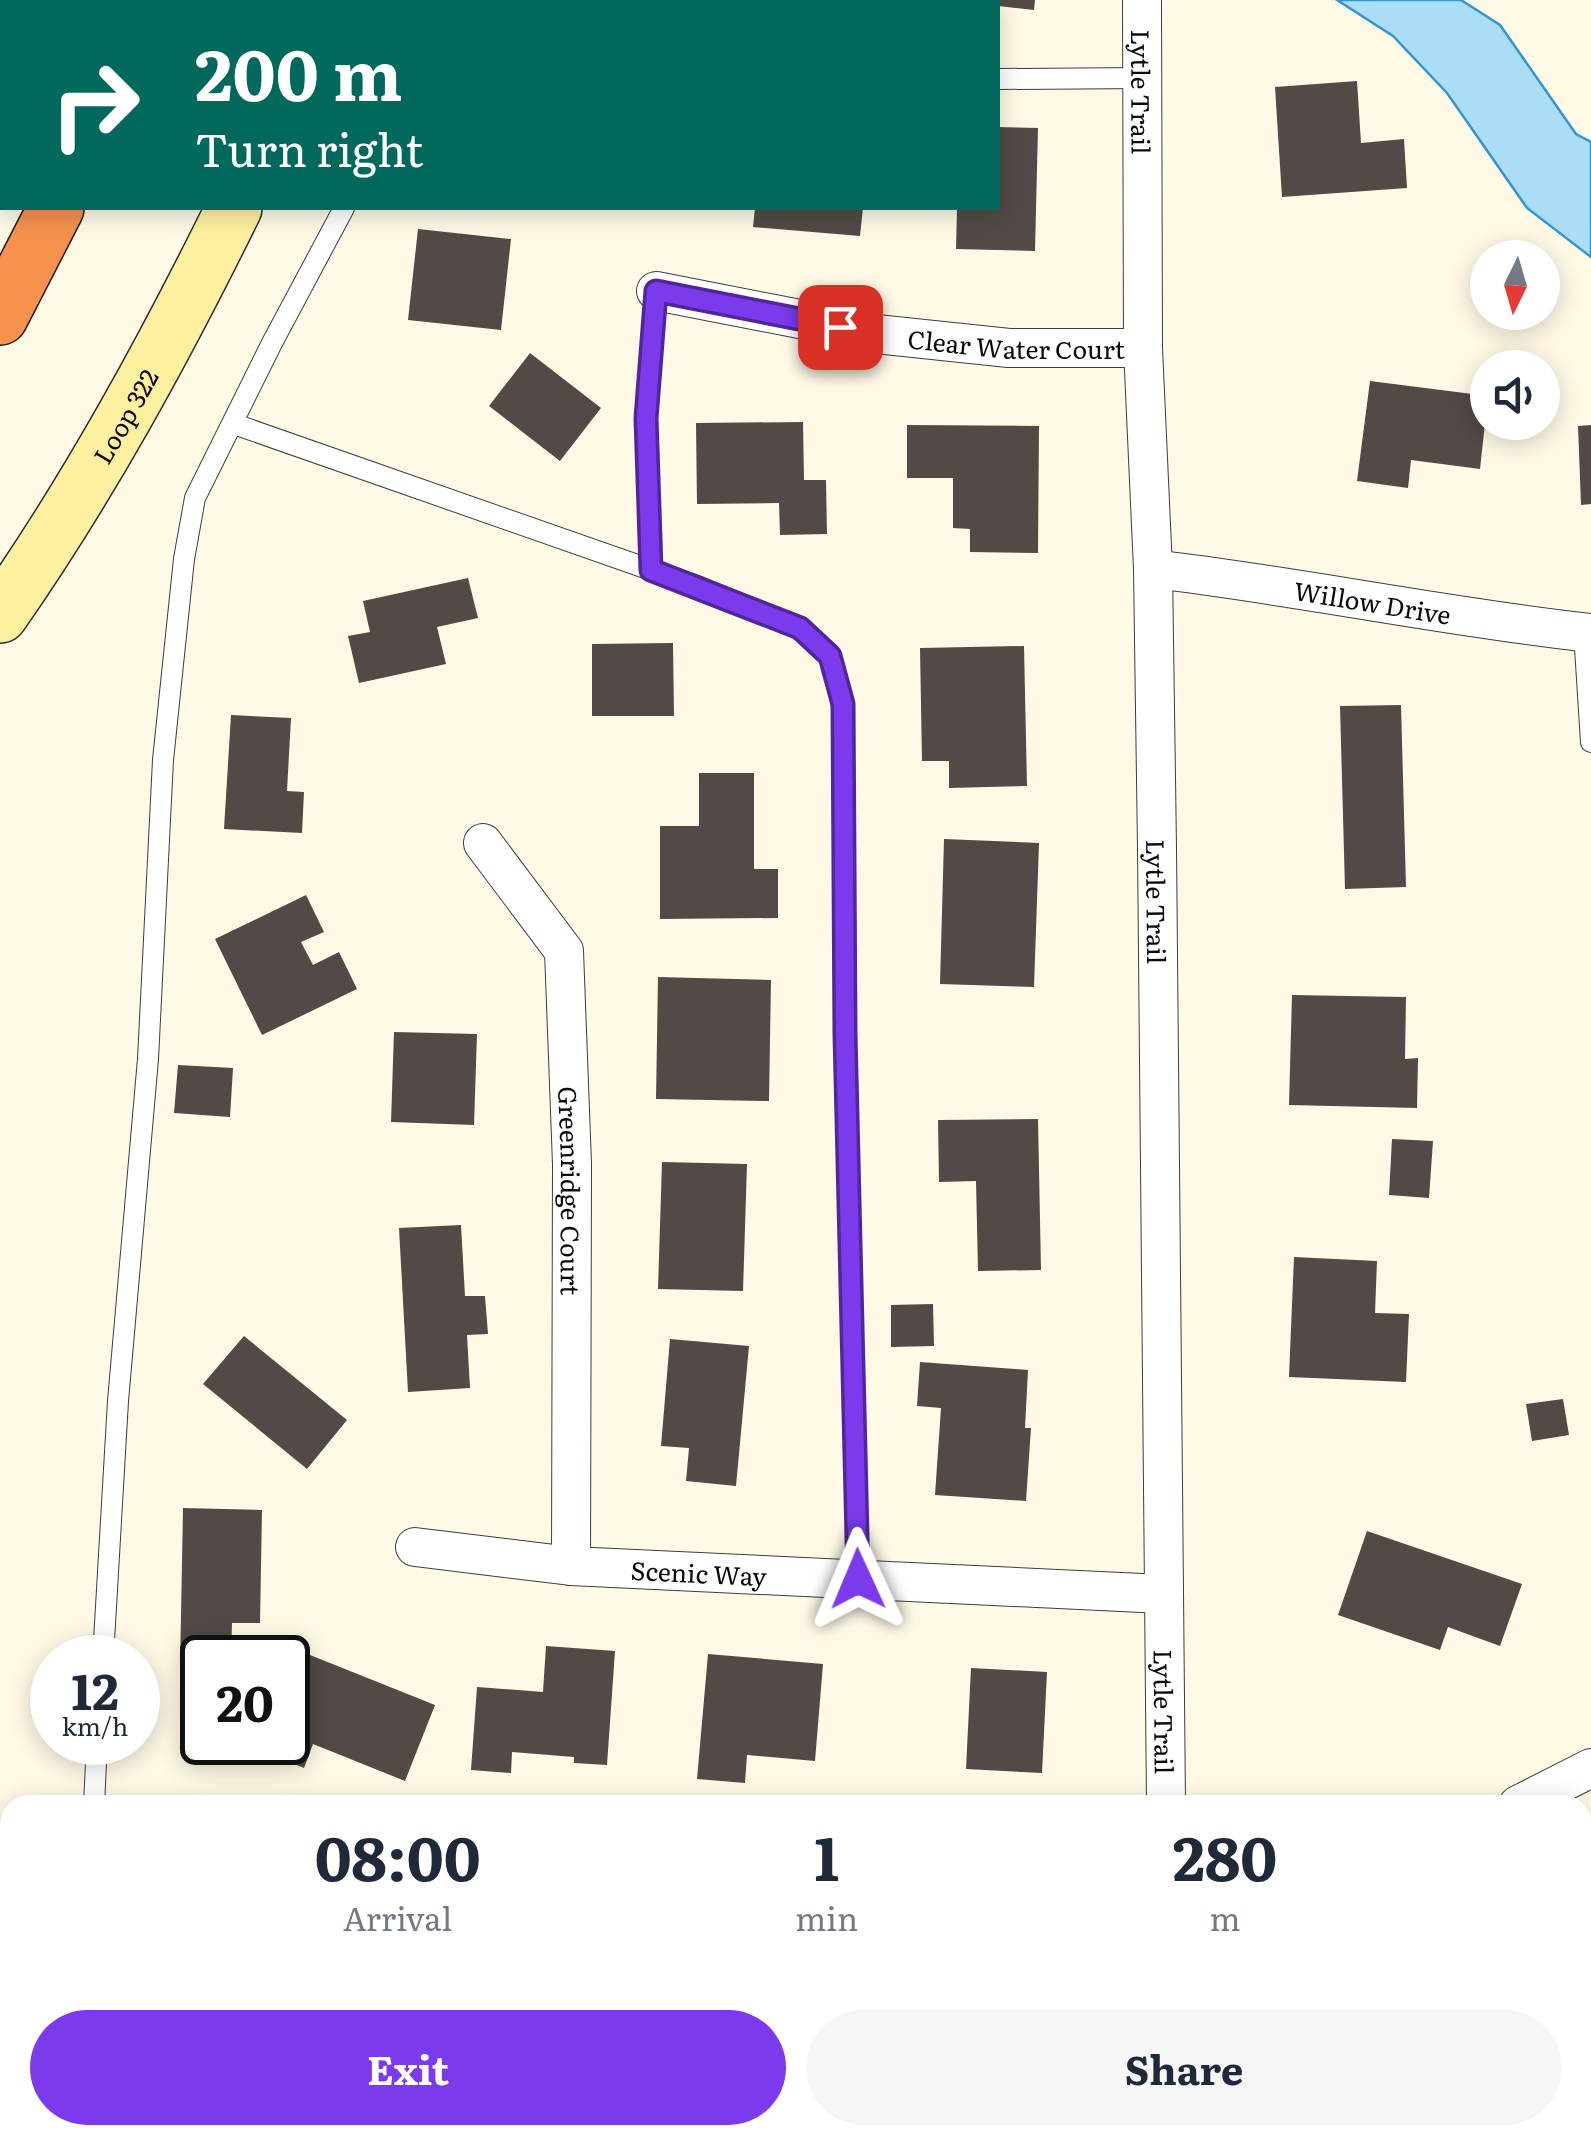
<!DOCTYPE html>
<html lang="en">
<head>
<meta charset="utf-8">
<style>
  body { margin:0; font-family:Literata,serif; background:#f6f6f7; color:#1f2937; height:100vh; display:flex; flex-direction:column; font-size:38px; white-space:nowrap }
  * { box-sizing:border-box; margin:0 }
  p { font-size:32px; color:#747a83 }
  .icon { flex:none; width:55px; height:55px; fill:none; stroke:currentColor; stroke-width:2; stroke-linecap:round; stroke-linejoin:round }
  .map { position:relative; flex:1; overflow:hidden }
  .drawer { position:absolute; left:0px; top:1795px; width:1592px; height:350px; display:flex; flex-direction:column; background:#fff; border-radius:30px 30px 0 0; box-shadow:0 5px 25px #0003 }
  .drawer>* { flex:none }
  .top-card { position:absolute; left:0px; top:0px; width:1000px; height:210px; box-shadow:0 5px 25px #0003; background:#00695c; color:#fff; overflow:hidden }
  .needle { width:65px; rotate:185deg }
  .fabs { position:absolute; left:1470px; top:240px; display:grid; gap:20px }
  .fabs a { display:grid; place-items:center; width:90px; height:90px; border-radius:50%; background:#fff; box-shadow:0 5px 25px #0003; font-size:50px }
  .speed { position:absolute; left:30px; top:1635px; display:flex; gap:20px; font-size:50px; font-weight:700; text-align:center }
  .speed>* { display:grid; place-content:center; width:130px; height:130px; border-radius:50%; background:#fff; box-shadow:0 5px 25px #0003; line-height:1 }
  .speed small { font-size:25px; font-weight:400 }
  .speed .limit { border:5px solid #111; border-radius:15px; background:#fff; color:#111 }
  .pin { position:absolute; display:grid; place-items:center; width:85px; height:85px; color:#fff; margin:-42px; border-radius:20px; box-shadow:0 5px 15px #0006 }
  .me { position:absolute; width:110px; margin:-55px; rotate:359deg; stroke-linejoin:round; filter:drop-shadow(0 0 8px #0008) }
  .turn { display:flex; align-items:center; gap:35px; height:210px; padding:0 30px; font-size:45px }
  .turn .icon { width:130px; height:130px; stroke-width:2.5 }
  .turn b { display:block; font-size:70px; line-height:85px }
  .eta { display:flex; justify-content:space-evenly; align-items:center; height:170px; text-align:center }
  .eta b { font-size:60px; font-weight:700; line-height:70px }
  .button { display:flex; gap:20px; margin-top:auto; padding:20px 30px }
  .button a { flex:1; height:115px; border-radius:60px; background:#7c3aed; color:#fff; font-size:40px; font-weight:700; line-height:115px; text-align:center }
  .button a+a { background:#f6f6f7; color:#1f2937 }
  .map>svg:first-child { display:block }
  .water { fill:#abdef6; stroke:#3197ce; stroke-width:2.5 }
  .building { fill:#524a46 }
  .lines { fill:none; stroke-linecap:round; stroke-linejoin:round }
  .lane-casing { stroke:#3d3d3d; stroke-width:22 }
  .street-casing { stroke:#3d3d3d; stroke-width:40 }
  .secondary-casing { stroke:#2c2c2c; stroke-width:58 }
  .highway-casing { stroke:#1b1b1b; stroke-width:58 }
  .lane { stroke:#fff; stroke-width:20 }
  .street { stroke:#fff; stroke-width:38 }
  .secondary { stroke:#fff0a1; stroke-width:55 }
  .highway { stroke:#f6924d; stroke-width:55 }
  .route-casing { stroke:#51269a; stroke-width:25 }
  .route { stroke:#7c3aed; stroke-width:18 }
  .labels { text-anchor:middle; dominant-baseline:central; stroke-width:10; stroke-linejoin:round; paint-order:stroke }
  .street-label { font-size:25px; fill:#0a0a0a; stroke:#fff }
</style>
</head>
<body>
<div class="map">
<svg width="1591" height="2145" viewBox="0 0 1591 2145">
  <rect width="100%" height="100%" fill="#fff9e6"/>
  <path class="water" d="M 1337,0 L 1461,0 L 1500,25 L 1576,134 L 1591,142 L 1591,257 L 1527,208 L 1447,93 L 1393,36 Z"/>
  <path class="building" d="M 998,0 L 1035,0 L 1034,10 L 998,6 Z
    M 1357,81 L 1361,143 L 1404,139 L 1407,188 L 1282,197 L 1275,87 Z
    M 998,127 L 1038,128 L 1035,251 L 956,249 L 957,208 L 998,208 Z
    M 755,208 L 863,208 L 860,236 L 753,227 Z
    M 418,229 L 511,239 L 501,330 L 408,320 Z
    M 530,353 L 601,408 L 560,461 L 489,406 Z
    M 1370,381 L 1488,396 L 1480,469 L 1411,460 L 1408,488 L 1357,481 Z
    M 803,422 L 804,480 L 826,480 L 827,534 L 780,535 L 779,503 L 697,504 L 696,423 Z
    M 907,425 L 1039,426 L 1038,553 L 970,552 L 970,529 L 953,528 L 953,478 L 907,478 Z
    M 1591,425 L 1591,504 L 1581,505 L 1578,426 Z
    M 468,578 L 478,618 L 437,627 L 446,664 L 359,683 L 348,636 L 370,632 L 363,601 Z
    M 673,643 L 674,716 L 592,716 L 592,644 Z
    M 1024,646 L 1027,786 L 949,788 L 949,761 L 922,761 L 920,648 Z
    M 1401,705 L 1406,887 L 1345,889 L 1340,706 Z
    M 231,715 L 291,718 L 287,791 L 304,792 L 302,833 L 224,829 Z
    M 699,773 L 754,773 L 754,869 L 778,869 L 778,918 L 660,919 L 660,826 L 699,826 Z
    M 944,839 L 1039,843 L 1034,987 L 940,984 Z
    M 306,895 L 324,932 L 301,942 L 313,965 L 339,952 L 357,989 L 262,1035 L 215,939 Z
    M 658,977 L 771,980 L 769,1101 L 656,1099 Z
    M 1292,995 L 1406,997 L 1405,1059 L 1418,1058 L 1417,1108 L 1289,1105 Z
    M 394,1032 L 477,1034 L 474,1125 L 391,1122 Z
    M 178,1065 L 233,1068 L 230,1117 L 174,1113 Z
    M 1038,1119 L 1041,1270 L 978,1271 L 976,1181 L 939,1182 L 938,1120 Z
    M 1392,1139 L 1433,1141 L 1429,1198 L 1389,1195 Z
    M 662,1162 L 747,1164 L 743,1291 L 658,1289 Z
    M 461,1225 L 465,1296 L 485,1296 L 488,1334 L 467,1335 L 470,1388 L 408,1392 L 399,1228 Z
    M 1294,1257 L 1377,1261 L 1375,1313 L 1409,1314 L 1406,1382 L 1289,1377 Z
    M 933,1304 L 934,1346 L 891,1347 L 891,1305 Z
    M 244,1336 L 347,1420 L 307,1469 L 203,1384 Z
    M 670,1339 L 749,1346 L 736,1486 L 686,1481 L 689,1448 L 661,1446 Z
    M 920,1362 L 1028,1370 L 1025,1428 L 1031,1428 L 1026,1501 L 935,1495 L 941,1408 L 917,1406 Z
    M 1563,1399 L 1569,1435 L 1532,1441 L 1526,1404 Z
    M 183,1508 L 262,1510 L 260,1623 L 232,1623 L 231,1658 L 202,1658 L 202,1668 L 180,1668 Z
    M 1367,1531 L 1522,1584 L 1500,1646 L 1448,1627 L 1440,1650 L 1338,1615 Z
    M 546,1646 L 615,1651 L 607,1765 L 574,1763 L 574,1757 L 512,1752 L 511,1773 L 471,1770 L 477,1687 L 543,1692 Z
    M 305,1653 L 435,1705 L 405,1781 L 313,1744 L 304,1768 L 265,1752 L 269,1742 L 288,1742 L 288,1695 Z
    M 708,1654 L 823,1664 L 815,1761 L 747,1755 L 745,1783 L 697,1779 Z
    M 971,1668 L 1047,1672 L 1042,1773 L 966,1769 Z
    M 147,2135 L 246,2135 L 245,2145 L 146,2144 Z
    M 709,2135 L 806,2135 L 806,2145 L 709,2145 Z
    M 1438,2135 L 1548,2135 L 1545,2145 L 1434,2145 Z"/>
  <g class="lines">
    <g class="lane-casing">
      <path id="lane" d="M 615,0 L 622,2
        M 454,2 L 456,0
        M 998,79 L 1143,78
        M 234,424 L 697,586 L 799,628 L 830,656 L 843,704 L 845,1034 L 858,1579
        M 651,570 L 646,418 L 656,291
        M 1584,632 L 1591,742
        M 103,1658 L 118,1401 L 148,1059 L 163,760 L 184,559 L 195,498 L 272,343 L 344,208
        M 94,1805 L 97,1742
        M 860,2135 L 860,2145
        M 67,2145 L 67,2135"/>
    </g>
    <g class="street-casing">
      <g id="street">
        <path id="s1" d="M 1142,0 L 1143,348 L 1153,569 L 1157,848 L 1166,1805"/>
        <path id="s2" d="M 656,291 L 876,334 L 1009,348 L 1143,348"/>
        <path id="s3" d="M 1153,569 C 1300,586 1444,617 1591,633"/>
        <path id="s4" d="M 483,843 L 564,951 L 572,1164 L 571,1566"/>
        <path id="s5" d="M 415,1547 L 571,1566 L 1163,1594"/>
        <path d="M 1518,1805 L 1591,1768"/>
        <path d="M 586,2135 L 586,2145"/>
        <path d="M 1172,2135 L 1172,2145"/>
      </g>
    </g>
    <g class="secondary-casing">
      <g id="secondary">
        <path d="M 335,2 L 336,0"/>
        <path id="s6" d="M 0,615 C 90,486 165,348 234,208"/>
      </g>
    </g>
    <g class="highway-casing">
      <path id="highway" d="M 161,2 L 162,0
        M 0,38 L 2,33
        M 0,317 L 56,208"/>
    </g>
    <use href="#lane" class="lane"/>
    <use href="#street" class="street"/>
    <use href="#secondary" class="secondary"/>
    <use href="#highway" class="highway"/>
  </g>
  <g class="lines">
    <g class="route-casing">
      <path id="route" d="M 840,327 L 656,291 L 646,418 L 651,570 L 800,628 L 830,656 L 843,704 L 845,1034 L 858,1579"/>
    </g>
    <use href="#route" class="route"/>
  </g>
  <g class="labels">
    <g class="street-label">
      <text stroke="none"><textPath href="#s1" startOffset="92">Lytle Trail</textPath></text>
      <text stroke="none"><textPath href="#s2" startOffset="365">Clear Water Court</textPath></text>
      <text stroke="none"><textPath href="#s6" startOffset="235">Loop 322</textPath></text>
      <text stroke="none"><textPath href="#s3" startOffset="222">Willow Drive</textPath></text>
      <text stroke="none"><textPath href="#s1" startOffset="902">Lytle Trail</textPath></text>
      <text stroke="none"><textPath href="#s4" startOffset="375">Greenridge Court</textPath></text>
      <text stroke="none"><textPath href="#s5" startOffset="285">Scenic Way</textPath></text>
      <text stroke="none"><textPath href="#s1" startOffset="1712">Lytle Trail</textPath></text>
    </g>
  </g>
</svg>
<div class="fabs">
<a><svg class="needle" viewBox="-14 -14 28 28"><path d="M0-13l5 13h-10z" fill="#e53935"/><path d="M0 13l5-13h-10z" fill="#747a83"/></svg></a>
<a><svg class="icon" aria-label="sound" viewBox="0 0 24 24"><path d="M4 9h4l5-4v14l-5-4H4zM17 9q2 3 0 6"/></svg></a>
</div>
<div class="speed"><div>12<small>km/h</small></div><div class="limit">20</div></div>
<div class="pin" style="left:840px;top:327px;background:#d93025"><svg class="icon" aria-label="arrive" viewBox="0 0 24 24"><path d="M6 21V4h12l-3 4 3 4H6"/></svg></div>
<svg class="me" style="left:858px;top:1579px" viewBox="-20 -20 40 40"><path d="M0-17L14 15 0 8-14 15z" fill="#7c3aed" stroke="#fff" stroke-width="4"/></svg>
<div class="top-card">
<div class="turn"><svg class="icon" aria-label="right" viewBox="0 0 24 24"><path d="M7 20v-9h11M14 6l5 5-5 5"/></svg><div><b>200 m</b>Turn right</div></div>
</div>
<section class="drawer">
<div class="eta">
<div><b>08:00</b><p>Arrival</p></div>
<div><b>1</b><p>min</p></div>
<div><b>280</b><p>m</p></div>
</div>
<div class="button"><a>Exit</a><a>Share</a></div>
</section>
</div>
</body>
</html>
